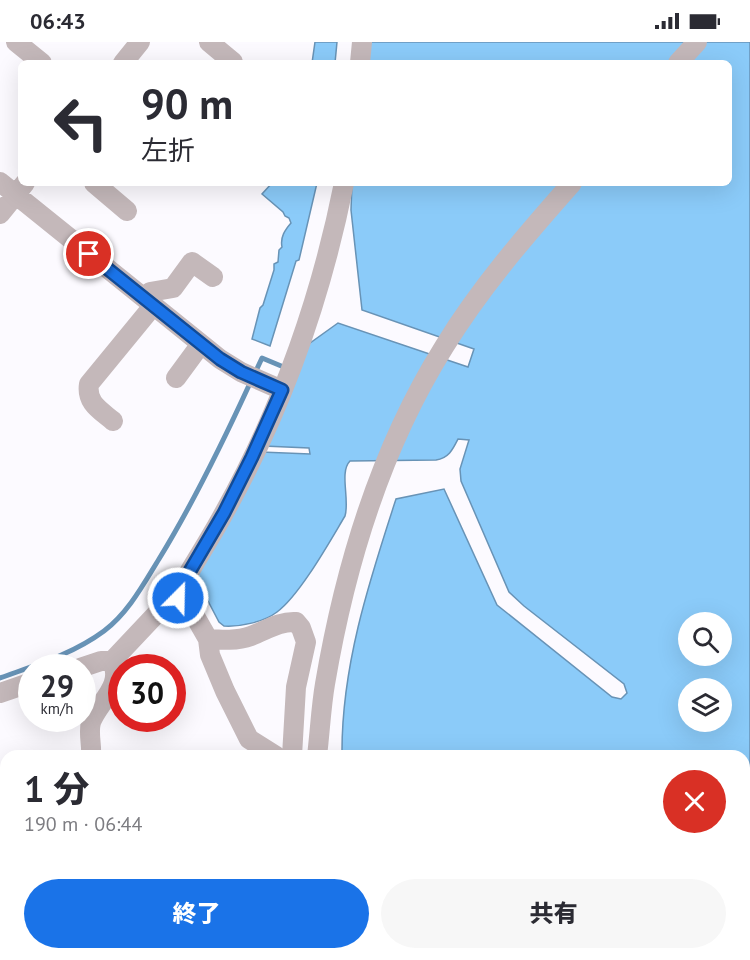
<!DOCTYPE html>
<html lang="ja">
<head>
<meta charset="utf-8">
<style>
  body { margin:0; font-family:"PT Sans","Noto Sans JP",sans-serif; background:#f7f7f7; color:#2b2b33; height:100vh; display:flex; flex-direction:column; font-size:22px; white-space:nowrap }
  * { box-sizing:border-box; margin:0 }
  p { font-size:20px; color:#7c7c81 }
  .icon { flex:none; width:33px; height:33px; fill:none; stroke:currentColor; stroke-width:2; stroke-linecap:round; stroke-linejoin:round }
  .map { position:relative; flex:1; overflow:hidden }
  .side { position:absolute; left:0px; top:708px; width:750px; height:210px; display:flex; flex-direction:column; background:#fff; border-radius:18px 18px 0 0; box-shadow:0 6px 24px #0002 }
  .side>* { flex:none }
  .guide { position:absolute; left:18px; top:18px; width:714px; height:126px; border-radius:9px; box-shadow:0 6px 24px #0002; background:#fff; color:#2b2b33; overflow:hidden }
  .buttons { position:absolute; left:678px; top:570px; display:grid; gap:12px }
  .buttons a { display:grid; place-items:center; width:54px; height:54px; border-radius:50%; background:#fff; box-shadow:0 6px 24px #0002; font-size:30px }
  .speed { position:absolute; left:18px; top:612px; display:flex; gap:12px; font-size:30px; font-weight:700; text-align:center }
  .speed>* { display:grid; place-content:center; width:78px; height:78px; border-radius:50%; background:#fff; box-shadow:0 6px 24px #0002; line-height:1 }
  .speed small { font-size:15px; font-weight:400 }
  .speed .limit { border:9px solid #d22; background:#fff; color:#111 }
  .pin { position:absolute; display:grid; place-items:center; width:51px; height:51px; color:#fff; margin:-26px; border:3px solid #fff; border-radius:50%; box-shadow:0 2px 6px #0007 }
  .me { position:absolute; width:66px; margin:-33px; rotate:23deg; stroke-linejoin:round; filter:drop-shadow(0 0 4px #0008) }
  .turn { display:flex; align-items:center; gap:21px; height:126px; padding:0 24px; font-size:27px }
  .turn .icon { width:78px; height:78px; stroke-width:2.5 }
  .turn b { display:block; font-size:42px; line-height:51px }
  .round { display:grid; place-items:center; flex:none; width:63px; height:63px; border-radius:32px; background:#f7f7f7 }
  .head { display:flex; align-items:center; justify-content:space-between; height:102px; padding:0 24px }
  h1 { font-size:36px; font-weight:800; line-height:45px }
  .action { display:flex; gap:12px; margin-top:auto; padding:12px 24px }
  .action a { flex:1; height:69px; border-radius:36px; background:#1a73e8; color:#fff; font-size:24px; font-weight:800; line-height:69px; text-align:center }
  .action a+a { background:#f7f7f7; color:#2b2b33 }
  .status { display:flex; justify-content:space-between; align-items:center; height:42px; padding:0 30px; background:#fff; direction:ltr }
  .status svg { height:16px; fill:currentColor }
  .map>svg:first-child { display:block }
  .water { fill:#8bcbf9; stroke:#6893b6; stroke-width:1.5; fill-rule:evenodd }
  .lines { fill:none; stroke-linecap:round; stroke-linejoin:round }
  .stream { stroke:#6893b6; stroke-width:5 }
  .minor { stroke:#c4b8ba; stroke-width:20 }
  .route-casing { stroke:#114b97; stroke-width:15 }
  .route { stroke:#1a73e8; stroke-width:10 }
</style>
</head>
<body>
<div class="status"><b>06:43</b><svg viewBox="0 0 49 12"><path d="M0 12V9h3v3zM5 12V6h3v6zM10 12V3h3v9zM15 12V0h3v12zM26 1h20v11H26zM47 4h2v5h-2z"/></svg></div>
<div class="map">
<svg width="750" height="918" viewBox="0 0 750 918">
  <rect width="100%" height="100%" fill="#fcfaff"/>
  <path class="water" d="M 315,0 L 337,0 L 335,21 L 312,21 Z
    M 370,0 L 750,0 L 750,750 L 744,745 L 744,714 L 342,714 C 341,625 369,540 396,457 L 444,447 L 497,563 L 612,655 L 621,657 L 627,651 L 624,642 L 524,564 L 509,550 L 461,439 L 460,427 L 469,398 L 458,397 C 453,407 449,416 436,418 L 350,419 C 339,430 350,458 345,474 C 330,499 300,553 277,570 C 264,580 240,585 224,584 L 219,580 L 195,534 L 261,410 L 310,412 L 309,406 L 264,404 L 306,304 L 338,281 L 468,325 L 474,307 L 362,268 L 351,168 L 352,141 L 729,141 L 729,21 L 368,21 ZM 688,580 L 722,580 L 722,614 L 688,614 ZM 688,646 L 722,646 L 722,680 L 688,680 Z
    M 272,141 L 317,141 L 299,218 L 296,219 L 270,304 L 252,297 L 260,266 L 263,263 L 274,228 L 274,222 L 278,220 L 279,208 L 282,205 C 280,195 285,188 291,181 L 289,176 L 285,174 L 283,170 L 262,152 Z"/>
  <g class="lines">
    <path class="stream" d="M 255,331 L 262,316 L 286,326
      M 0,636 C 36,623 73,612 104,589 C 128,571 143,543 159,517 C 194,460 223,400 251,339"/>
    <path class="minor" d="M 16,0 L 42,21
      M 209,0 L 233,20
      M 123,21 L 140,0
      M 360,21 L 362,0
      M 678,21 L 697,0
      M 0,140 L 220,317 L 241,330 L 282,348
      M 94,141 L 127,169
      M 0,172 L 25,141
      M 144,256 L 150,250 L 173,246 L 192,220 L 213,235
      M 176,336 L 201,302
      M 113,379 C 100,368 86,361 89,342 L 153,264
      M 178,556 L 180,546 C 194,521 210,497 224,471 C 281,369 321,256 344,141
      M 208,597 L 210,613 L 225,649 L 249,697 L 276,714
      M 80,626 L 101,619 L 112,619 L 161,567 L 169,559 L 178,556 L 188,562 L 208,597 C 222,598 237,599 251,594 C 267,588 279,579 296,580 L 301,586 L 306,600 L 296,645 L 292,714
      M 0,651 L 32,640
      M 91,714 C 92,702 88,691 91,680 C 99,659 124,644 112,619
      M 317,714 C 320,690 321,665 325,642 C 345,524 380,407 444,305 C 480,246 526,193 572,141
      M 0,823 L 6,816
      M 106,912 L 111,918
      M 315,912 L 315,918
      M 198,918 L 204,912
      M 221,918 L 227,912"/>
  </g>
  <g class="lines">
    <g class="route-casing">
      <path id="route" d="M 89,212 L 220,317 L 241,330 L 282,348 L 252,415 L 224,471 L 180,546 L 178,556"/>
    </g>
    <use href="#route" class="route"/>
  </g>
</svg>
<div class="buttons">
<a><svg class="icon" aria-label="search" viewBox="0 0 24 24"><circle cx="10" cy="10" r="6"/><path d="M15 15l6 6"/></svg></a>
<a><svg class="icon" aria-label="layers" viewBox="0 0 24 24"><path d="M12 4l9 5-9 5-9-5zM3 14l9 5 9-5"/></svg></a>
</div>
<div class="speed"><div>29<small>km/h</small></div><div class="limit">30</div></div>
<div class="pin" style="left:89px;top:212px;background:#d93025"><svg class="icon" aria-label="arrive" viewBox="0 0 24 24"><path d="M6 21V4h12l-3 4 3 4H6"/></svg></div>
<svg class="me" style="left:178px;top:556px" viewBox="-20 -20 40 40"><circle r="17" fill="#1a73e8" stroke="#fff" stroke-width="3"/><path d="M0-11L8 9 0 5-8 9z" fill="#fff"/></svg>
<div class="guide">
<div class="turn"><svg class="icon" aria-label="left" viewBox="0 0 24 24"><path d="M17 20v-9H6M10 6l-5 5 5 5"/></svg><div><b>90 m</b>左折</div></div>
</div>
<section class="side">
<div class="head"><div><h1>1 分</h1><p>190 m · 06:44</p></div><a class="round" style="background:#d93025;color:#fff"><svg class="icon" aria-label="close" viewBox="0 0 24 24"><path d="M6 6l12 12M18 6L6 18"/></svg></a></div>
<div class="action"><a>終了</a><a>共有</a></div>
</section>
</div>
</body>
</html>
